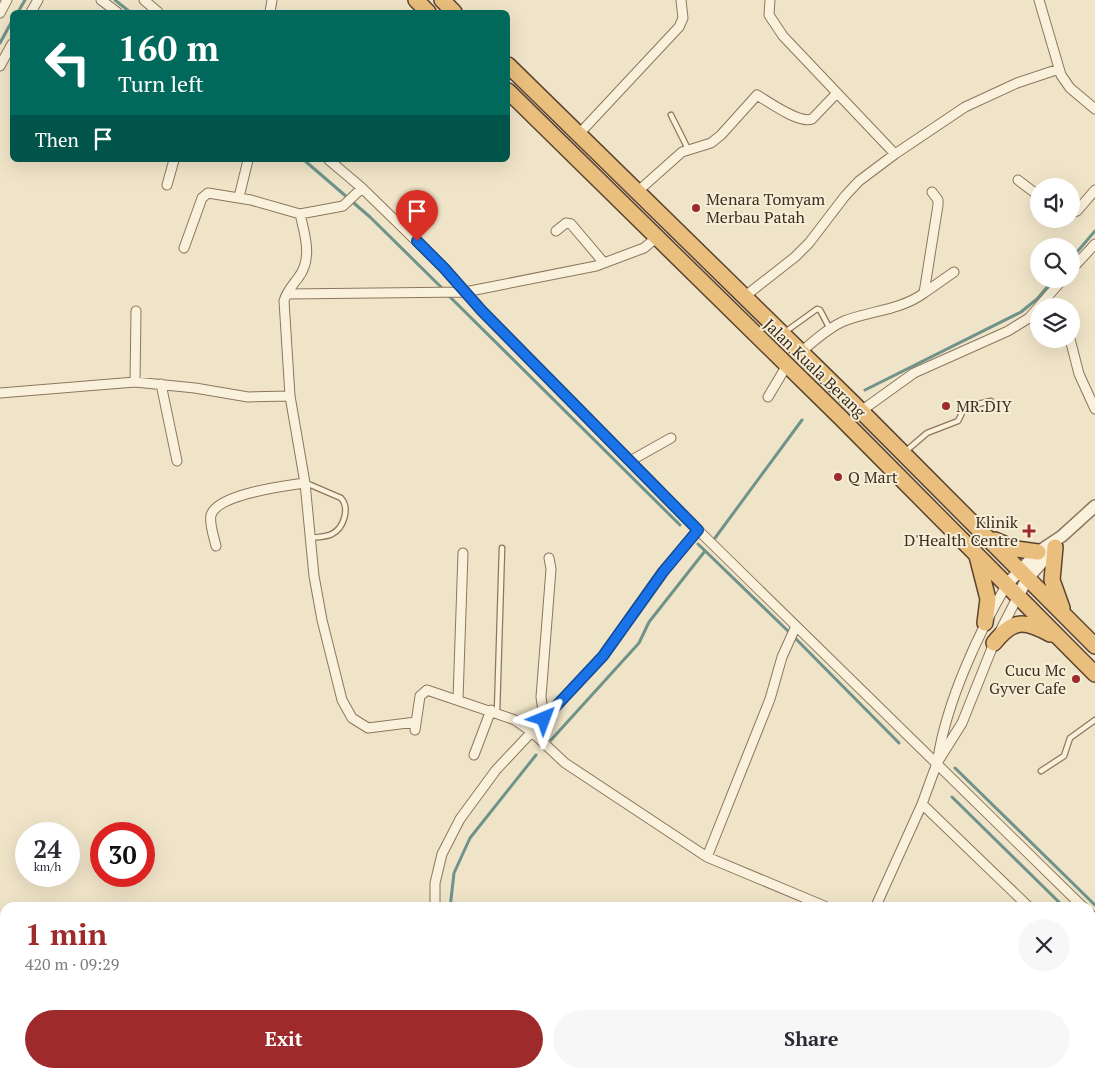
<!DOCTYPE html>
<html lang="en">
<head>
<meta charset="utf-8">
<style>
  body { margin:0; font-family:"PT Serif",serif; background:#f7f7f7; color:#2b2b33; height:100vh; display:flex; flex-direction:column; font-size:19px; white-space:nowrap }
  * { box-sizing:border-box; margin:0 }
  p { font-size:16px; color:#7c7c81 }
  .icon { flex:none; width:28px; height:28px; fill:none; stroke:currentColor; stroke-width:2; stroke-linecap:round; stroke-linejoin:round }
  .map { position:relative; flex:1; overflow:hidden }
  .sheet { position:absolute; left:0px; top:902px; width:1095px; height:176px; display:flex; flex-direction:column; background:#fff; border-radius:15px 15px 0 0; box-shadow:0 5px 20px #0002 }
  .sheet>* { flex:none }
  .banner { position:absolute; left:10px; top:10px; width:500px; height:152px; border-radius:8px; box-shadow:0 5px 20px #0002; background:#00695c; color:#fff; overflow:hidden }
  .tools { position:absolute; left:1030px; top:178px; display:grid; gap:10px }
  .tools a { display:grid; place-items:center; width:50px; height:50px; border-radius:50%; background:#fff; box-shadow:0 5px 20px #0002; font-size:25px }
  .speed { position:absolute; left:15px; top:822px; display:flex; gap:10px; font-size:25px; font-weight:700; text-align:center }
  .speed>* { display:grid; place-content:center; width:65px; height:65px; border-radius:50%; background:#fff; box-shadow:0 5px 20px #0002; line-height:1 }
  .speed small { font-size:12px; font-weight:400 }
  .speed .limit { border:8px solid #d22; background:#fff; color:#111 }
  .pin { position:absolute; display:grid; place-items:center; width:42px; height:42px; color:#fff; margin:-51px -21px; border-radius:50% 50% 50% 0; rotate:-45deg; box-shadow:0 0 5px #0007 }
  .pin .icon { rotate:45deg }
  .me { position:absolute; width:55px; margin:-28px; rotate:44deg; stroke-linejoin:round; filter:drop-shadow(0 0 4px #0008) }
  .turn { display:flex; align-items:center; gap:18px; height:105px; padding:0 25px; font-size:22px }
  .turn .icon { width:65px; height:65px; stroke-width:2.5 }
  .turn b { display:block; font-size:35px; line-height:42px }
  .then { display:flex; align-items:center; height:48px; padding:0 25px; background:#0003; gap:10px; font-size:19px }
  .round { display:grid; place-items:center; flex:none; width:52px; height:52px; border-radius:26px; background:#f7f7f7 }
  .head { display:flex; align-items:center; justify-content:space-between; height:85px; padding:0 25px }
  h1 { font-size:30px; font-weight:600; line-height:38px; color:#9e2a2b }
  .cta { display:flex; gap:10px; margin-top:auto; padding:10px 25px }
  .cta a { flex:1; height:58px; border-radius:30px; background:#9e2a2b; color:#fff; font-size:20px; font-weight:600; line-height:58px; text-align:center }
  .cta a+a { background:#f7f7f7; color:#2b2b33 }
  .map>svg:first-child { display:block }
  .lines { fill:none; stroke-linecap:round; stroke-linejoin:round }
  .stream { stroke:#6f938a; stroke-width:3 }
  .service-casing { stroke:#8d765c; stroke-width:7 }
  .minor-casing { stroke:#8d765c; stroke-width:11 }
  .tertiary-casing { stroke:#8d765c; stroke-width:14 }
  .trunk-casing { stroke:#5b4430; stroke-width:18 }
  .service { stroke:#faf1dc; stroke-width:4.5 }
  .minor { stroke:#faf1dc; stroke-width:9 }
  .tertiary { stroke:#faf1dc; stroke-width:11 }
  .trunk { stroke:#eabe7c; stroke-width:15 }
  .route-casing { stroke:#114b97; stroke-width:12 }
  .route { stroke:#1a73e8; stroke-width:9 }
  .poi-dot { fill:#9e2a2b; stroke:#f7eed8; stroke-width:2 }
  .labels { text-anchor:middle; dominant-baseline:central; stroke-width:4; stroke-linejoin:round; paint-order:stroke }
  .poi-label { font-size:16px; fill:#3d2e20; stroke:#f7eed8; text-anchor:start }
  .street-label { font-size:16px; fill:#3d2e20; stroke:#f7eed8 }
</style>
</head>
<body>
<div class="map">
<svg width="1095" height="1078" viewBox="0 0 1095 1078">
  <rect width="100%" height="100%" fill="#f0e4c8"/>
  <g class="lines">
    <path class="stream" d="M 115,0 L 130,12
      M 18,12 L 25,0
      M 0,43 L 12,21
      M 304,160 L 370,217 L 443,289
      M 1071,259 L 1095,231
      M 447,294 L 680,525
      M 865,390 L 1021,312 L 1037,299 L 1054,279
      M 715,538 L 802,420
      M 698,544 L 788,631
      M 796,639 L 899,743
      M 551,740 L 639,643 L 649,622 L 705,551
      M 955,768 L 1095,905
      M 952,797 L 1065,908
      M 450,908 L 454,873 L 470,838 L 536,755
      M 446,1078 L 446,1074"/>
    <g class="service-casing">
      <path id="service" d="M 671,115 L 688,149
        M 785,332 L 817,309 L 820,310 L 830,329
        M 906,451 L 927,433 L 958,421 L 965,407 L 991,401
        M 306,483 L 341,498 C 350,508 344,528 332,534 C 326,537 318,537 311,538
        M 497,712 L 502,548
        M 1041,771 L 1064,756 L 1070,738 L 1095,720
        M 1090,1007 L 1095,1001
        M 1090,1037 L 1095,1030
        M 1090,1041 L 1095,1046
        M 1090,1065 L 1095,1064
        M 1019,1078 L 1020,1074
        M 1041,1078 L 1042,1074"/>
    </g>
    <g class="minor-casing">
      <path id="minor" d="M 101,0 L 117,12
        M 144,0 L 158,12
        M 770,0 L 769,15 L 783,36 L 895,154
        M 1039,0 L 1061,75 L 1070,88 L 1095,109
        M 31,12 L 38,0
        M 270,12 L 272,0
        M 0,13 L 7,0
        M 0,66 L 12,44
        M 579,134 L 679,27 L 683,18 L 681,0
        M 329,160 L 362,188 L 444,268 L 482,311 L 698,530 L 1084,908
        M 1018,180 L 1039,196
        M 167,185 L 174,160
        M 362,188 L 343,206 L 300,214 C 305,235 313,259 298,278 C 292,286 287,291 284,301 L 290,396 L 305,483 L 314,576 L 322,620 L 342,700 L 352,718 L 368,728 L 416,722
        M 637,192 L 682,152 L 711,143 L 721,135 L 757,95 C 769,102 799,124 812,119 L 837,93
        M 239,197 L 248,160
        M 1071,213 L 1077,211 L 1095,190
        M 556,231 L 566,223 L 571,224 L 604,263
        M 184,248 L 202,198 L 208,193 L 251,200 L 300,214
        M 1071,270 L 1095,244
        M 924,293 L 954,272
        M 287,294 L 465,292 L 596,266 L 644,248 L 656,238
        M 744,297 L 795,257 L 809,243 L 845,196 L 859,181 L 895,154 L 965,107 L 1017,83 L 1059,69
        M 1070,339 L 1079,374 L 1095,409
        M 801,352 C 814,341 828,328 844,321 C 870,311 901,310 924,293 L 938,205 L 938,200 L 932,192
        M 135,382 L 136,311
        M 161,384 L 177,461
        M 0,393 L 135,382 L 195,388 L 248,397 L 290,396
        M 768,397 L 787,365
        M 861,411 L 914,373 L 1008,331 L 1029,318 L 1063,279
        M 630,461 L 671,438
        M 216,546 C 214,537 209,524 211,515 C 218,494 284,486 305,483
        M 458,699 L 463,553
        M 544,719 L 541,697 L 551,569 L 549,558
        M 415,730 L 420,696 L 427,690 L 515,720 L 532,732 L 565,763 L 707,857 L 829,908
        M 474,755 L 491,710
        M 938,758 C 947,701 978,634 1007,584
        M 922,804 L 1030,908
        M 707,857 L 770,699 L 782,657 L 796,626
        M 435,908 L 435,883 L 442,854 L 460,819 L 496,770 L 603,656 L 663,571 L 698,530
        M 875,908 L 922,804 L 937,763 L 962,723 L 994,643 L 1018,596
        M 1090,914 L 1095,919
        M 1090,939 L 1095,935
        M 1090,965 L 1095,970
        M 430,1078 L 430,1074
        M 802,1078 L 804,1074"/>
    </g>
    <g class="tertiary-casing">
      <path id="tertiary" d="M 1007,584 L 1038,552 L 1062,536 L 1095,506
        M 1018,596 L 1027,579 L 1056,546"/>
    </g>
    <g class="trunk-casing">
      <path id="trunk" d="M 416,0 L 428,12
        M 442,0 L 454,12
        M 508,65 L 853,403 L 1095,646
        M 508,91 L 840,417 L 1095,674
        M 995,540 L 1016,549 L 1038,552
        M 1055,547 L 1052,580 L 1062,608
        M 977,556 L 988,599 L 985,623
        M 994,643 C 1013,619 1024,620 1050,634"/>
    </g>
    <use href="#service" class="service"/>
    <use href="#minor" class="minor"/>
    <use href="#tertiary" class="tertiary"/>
    <use href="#trunk" class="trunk"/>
  </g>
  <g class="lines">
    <g class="route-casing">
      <path id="route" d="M 417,241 L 444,268 L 482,311 L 698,530 L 663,572 L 603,656 L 544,719"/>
    </g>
    <use href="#route" class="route"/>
  </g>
  <g class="poi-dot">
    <circle cx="696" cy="208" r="5"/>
    <circle cx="946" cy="406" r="5"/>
    <circle cx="838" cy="477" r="5"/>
    <path d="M1026.5 523.5h5v5h5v5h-5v5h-5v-5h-5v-5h5z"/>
    <circle cx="1076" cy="679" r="5"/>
  </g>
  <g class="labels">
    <g class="poi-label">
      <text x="706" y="199">Menara Tomyam<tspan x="706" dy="18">Merbau Patah</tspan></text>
      <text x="956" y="406">MR.DIY</text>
      <text x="848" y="477">Q Mart</text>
      <text x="1018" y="522" text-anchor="end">Klinik<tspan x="1018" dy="18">D'Health Centre</tspan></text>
      <text x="1066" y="670" text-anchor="end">Cucu Mc<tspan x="1066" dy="18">Gyver Cafe</tspan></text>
    </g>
    <g class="street-label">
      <text transform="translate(815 368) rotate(44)">Jalan Kuala Berang</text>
    </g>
  </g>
</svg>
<div class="tools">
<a><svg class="icon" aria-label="sound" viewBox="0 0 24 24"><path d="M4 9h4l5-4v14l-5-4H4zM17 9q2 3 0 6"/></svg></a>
<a><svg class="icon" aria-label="search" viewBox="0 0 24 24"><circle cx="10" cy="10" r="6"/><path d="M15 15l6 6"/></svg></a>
<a><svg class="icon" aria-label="layers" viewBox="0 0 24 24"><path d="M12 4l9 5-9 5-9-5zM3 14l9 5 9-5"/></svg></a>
</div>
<div class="speed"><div>24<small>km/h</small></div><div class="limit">30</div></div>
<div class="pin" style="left:417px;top:241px;background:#d93025"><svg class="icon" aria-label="arrive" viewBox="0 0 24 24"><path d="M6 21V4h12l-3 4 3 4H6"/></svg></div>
<svg class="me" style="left:544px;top:719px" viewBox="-20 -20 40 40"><path d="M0-17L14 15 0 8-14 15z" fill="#1a73e8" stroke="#fff" stroke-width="4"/></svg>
<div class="banner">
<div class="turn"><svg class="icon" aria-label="left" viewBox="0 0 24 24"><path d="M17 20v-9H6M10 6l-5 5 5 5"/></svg><div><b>160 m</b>Turn left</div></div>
<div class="then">Then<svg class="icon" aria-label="arrive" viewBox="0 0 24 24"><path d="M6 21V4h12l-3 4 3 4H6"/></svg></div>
</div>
<section class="sheet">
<div class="head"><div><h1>1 min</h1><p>420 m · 09:29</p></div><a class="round"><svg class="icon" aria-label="close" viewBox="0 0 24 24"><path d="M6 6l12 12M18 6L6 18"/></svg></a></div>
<div class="cta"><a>Exit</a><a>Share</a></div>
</section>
</div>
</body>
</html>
